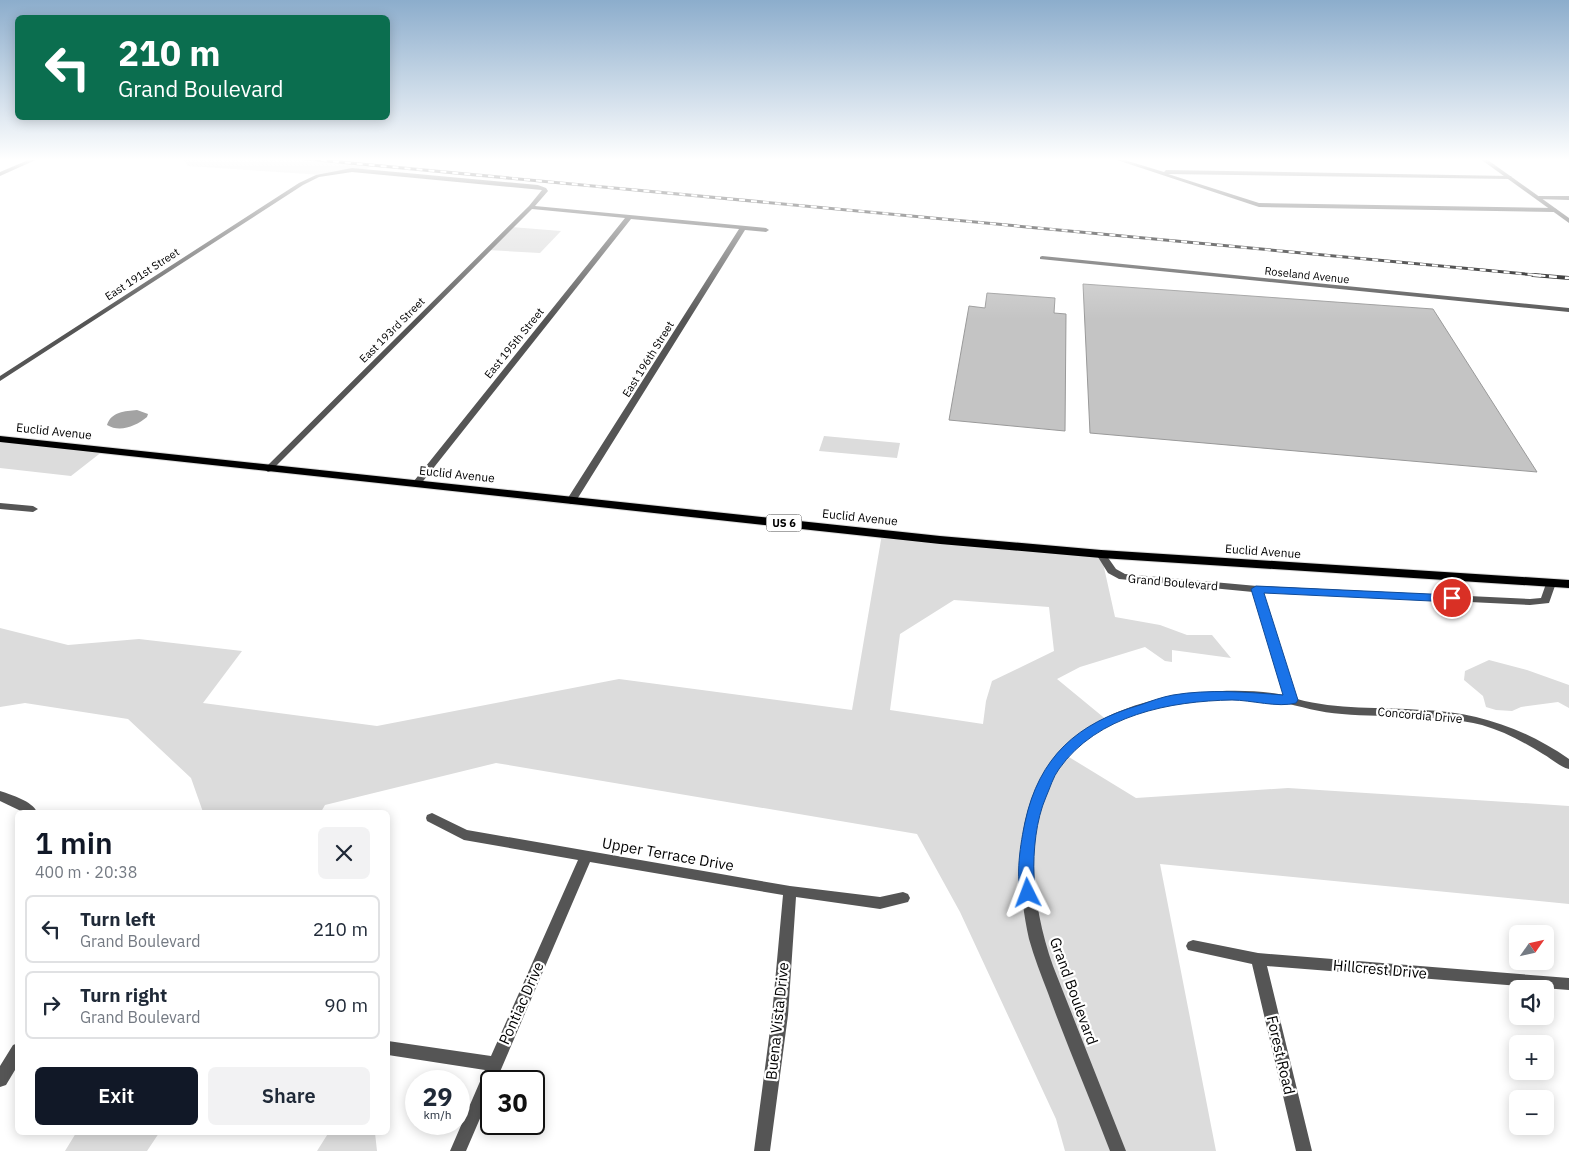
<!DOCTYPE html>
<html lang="en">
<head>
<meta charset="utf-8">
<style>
  body { margin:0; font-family:"IBM Plex Sans",sans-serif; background:#f2f2f3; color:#1f2937; height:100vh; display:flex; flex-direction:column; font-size:19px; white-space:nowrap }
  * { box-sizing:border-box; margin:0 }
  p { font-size:16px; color:#747a83 }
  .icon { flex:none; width:28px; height:28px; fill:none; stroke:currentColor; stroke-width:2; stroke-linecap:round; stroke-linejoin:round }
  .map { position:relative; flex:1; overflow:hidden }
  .sheet { position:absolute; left:15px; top:810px; width:375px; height:325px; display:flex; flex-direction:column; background:#fff; border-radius:8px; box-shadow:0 2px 12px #0003 }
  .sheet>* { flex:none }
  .guide { position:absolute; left:15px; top:15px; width:375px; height:105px; border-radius:8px; box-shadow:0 2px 12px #0003; background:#0b6e4f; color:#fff; overflow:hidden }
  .needle { width:32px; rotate:56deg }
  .buttons { position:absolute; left:1509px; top:925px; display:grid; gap:10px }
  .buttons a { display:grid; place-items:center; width:45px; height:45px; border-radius:8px; background:#fff; box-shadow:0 2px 12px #0003; font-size:25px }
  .speed { position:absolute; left:405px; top:1070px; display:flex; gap:10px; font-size:25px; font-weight:700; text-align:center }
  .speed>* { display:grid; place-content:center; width:65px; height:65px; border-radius:50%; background:#fff; box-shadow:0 2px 12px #0003; line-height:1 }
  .speed small { font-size:12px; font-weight:400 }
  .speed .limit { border:2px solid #111; border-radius:8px; background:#fff; color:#111 }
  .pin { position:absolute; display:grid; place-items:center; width:42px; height:42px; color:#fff; margin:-21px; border:2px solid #fff; border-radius:50%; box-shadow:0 1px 5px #0007 }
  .me { position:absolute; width:55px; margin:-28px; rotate:357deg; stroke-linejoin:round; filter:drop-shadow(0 0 4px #0008) }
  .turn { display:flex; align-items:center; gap:18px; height:105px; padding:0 20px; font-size:22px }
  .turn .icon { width:65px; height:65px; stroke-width:2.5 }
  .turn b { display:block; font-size:35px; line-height:42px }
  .round { display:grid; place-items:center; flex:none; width:52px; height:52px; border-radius:8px; background:#f2f2f3 }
  .head { display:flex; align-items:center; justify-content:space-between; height:85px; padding:0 20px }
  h1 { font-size:30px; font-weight:600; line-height:38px; color:#111827 }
  .cta { display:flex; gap:10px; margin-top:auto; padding:10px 20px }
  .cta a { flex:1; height:58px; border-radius:8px; background:#111827; color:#fff; font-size:20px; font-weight:600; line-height:58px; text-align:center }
  .cta a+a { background:#f2f2f3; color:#1f2937 }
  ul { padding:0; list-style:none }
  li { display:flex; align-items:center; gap:15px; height:68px; margin:0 10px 8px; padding:0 10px; border:2px solid #e0e1e3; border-radius:8px }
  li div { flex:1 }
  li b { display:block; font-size:19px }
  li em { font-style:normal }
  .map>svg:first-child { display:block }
  .green { fill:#dcdcdc; fill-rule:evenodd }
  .water { fill:#a3a3a3 }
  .building { fill:#c4c4c4; stroke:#999 }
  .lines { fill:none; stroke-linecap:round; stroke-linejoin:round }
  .primary-casing { stroke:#dbdbdb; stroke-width:2 }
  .minor { fill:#555; fill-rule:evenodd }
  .tertiary { fill:#555; fill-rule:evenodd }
  .primary { fill:#000; fill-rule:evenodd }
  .rail-far1-casing { stroke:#000; stroke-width:3 }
  .rail-casing { stroke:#000; stroke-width:4 }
  .rail-far1 { stroke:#fff; stroke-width:2; stroke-dasharray:6; stroke-linecap:butt }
  .rail { stroke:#fff; stroke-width:2.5; stroke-dasharray:8; stroke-linecap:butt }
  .route { fill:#1a73e8; stroke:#114b97 }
  .labels { text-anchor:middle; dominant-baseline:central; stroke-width:4.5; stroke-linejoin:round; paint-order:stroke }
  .far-street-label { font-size:11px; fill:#000; stroke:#fff }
  .shield { fill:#fff; stroke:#4c4c4c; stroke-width:1 }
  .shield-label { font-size:11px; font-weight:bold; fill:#000 }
  .street-label { font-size:12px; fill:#000; stroke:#fff }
  .near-street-label { font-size:15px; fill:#000; stroke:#fff }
</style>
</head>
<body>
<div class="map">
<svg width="1569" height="1151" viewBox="0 0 1569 1151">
  <rect width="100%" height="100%" fill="#fff"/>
  <path class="green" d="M 182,158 L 297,158 L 374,165 L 363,171 L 352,170 L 323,175 L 188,166 Z
    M 511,227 L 561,231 L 540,253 L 488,250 Z
    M 824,436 L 900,443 L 897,458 L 819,451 Z
    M 0,439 L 103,451 L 71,476 L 0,468 Z
    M 882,534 L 1101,554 L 1115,617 L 1160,625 L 1187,635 L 1212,635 L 1231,658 L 1172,650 L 1172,662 L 1165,661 L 1145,647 L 1080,667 L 1057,679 L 1108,721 L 1064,754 L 1136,798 L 1288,788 L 1569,806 L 1569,904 L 1160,864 L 1216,1151 L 1065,1151 L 1056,1119 L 960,912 L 917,834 L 496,763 L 325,805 L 321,812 L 203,812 L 191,778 L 128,719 L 25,703 L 0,707 L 0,628 L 68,645 L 139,639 L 242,651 L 203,703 L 377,726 L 619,679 L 852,710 ZM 954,600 L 1049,607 L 1054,651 L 992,681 L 986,701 L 983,724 L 890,710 L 900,634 Z
    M 1489,660 L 1527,670 L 1569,685 L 1569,708 L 1558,702 L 1521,707 L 1512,711 L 1496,710 L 1486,707 L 1483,696 L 1464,680 L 1465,671 Z
    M 329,1132 L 375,1133 L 377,1151 L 317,1151 Z
    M 76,1133 L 76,1132 L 159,1133 L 147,1151 L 65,1151 Z"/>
  <path class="water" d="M 137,410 L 148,414 L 147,417 C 136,426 120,433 107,425 C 111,412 125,411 137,410 Z"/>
  <path class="building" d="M 1083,284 L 1433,309 L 1537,472 L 1090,433 Z
    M 987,293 L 1055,298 L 1054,313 L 1066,314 L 1065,431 L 949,420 L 969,306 L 985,308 Z"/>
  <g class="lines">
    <g class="primary-casing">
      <path id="primary" d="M 0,436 L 940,536 L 1101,550 L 1569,580 L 1569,588 L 1101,558 L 940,544 L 0,442 Z"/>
    </g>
    <path class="minor" d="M 33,158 L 40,158 L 0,176 L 0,172 Z
      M 1111,158 L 1118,158 L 1164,172 L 1166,170 L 1510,176 L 1512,177 L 1512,179 L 1168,174 L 1259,203 L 1554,208 L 1557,210 L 1554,212 L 1259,207 Z
      M 352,168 L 538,185 L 546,188 L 548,191 L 535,206 L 766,228 L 769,230 L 766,232 L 745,230 L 576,501 L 571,504 L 566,501 L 739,229 L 631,219 L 420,485 L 417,486 L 413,483 L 414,481 L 625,218 L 532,209 L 271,471 L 268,472 L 264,469 L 529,206 L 542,190 L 352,172 L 319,177 L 303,185 L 0,381 L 0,376 L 299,183 L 316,175 Z
      M 1539,196 L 1569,196 L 1569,200 L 1537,199 L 1537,197 Z
      M 1042,256 L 1569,308 L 1569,312 L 1040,259 L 1040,257 Z
      M 0,503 L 33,506 L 38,509 L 33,512 L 0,509 Z
      M 1101,551 L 1104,552 L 1116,569 L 1125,574 L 1257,586 L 1530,599 L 1541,598 L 1547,581 L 1555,581 L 1556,583 L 1549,603 L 1530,605 L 1263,592 L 1297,699 C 1337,710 1380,707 1422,710 C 1477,712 1524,728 1569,759 L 1569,769 C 1560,767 1552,759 1543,754 C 1524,742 1503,731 1482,725 C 1436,714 1389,718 1342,714 C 1320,713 1301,706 1279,702 C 1257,698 1233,699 1211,700 C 1164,702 1110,714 1075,748 C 1019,804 1029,898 1053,966 L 1126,1151 L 1110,1151 C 1090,1098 1067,1046 1048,993 C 1041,975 1034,957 1029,939 C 1010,852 1018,760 1107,717 C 1154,693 1232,685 1284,695 L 1253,592 L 1119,579 L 1108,573 L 1096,554 Z
      M 0,791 C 12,795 32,801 37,812 L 23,812 L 0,801 Z
      M 432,813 L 467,830 L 790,886 L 880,897 L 903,892 L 908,894 L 910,898 L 908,902 L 880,909 L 796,897 L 788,1015 L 770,1151 L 754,1151 L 772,1015 L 783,895 L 590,862 L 496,1081 L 491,1081 L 491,1093 L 466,1151 L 450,1151 L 485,1070 L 388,1055 L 388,1041 L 491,1056 L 578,860 L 464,840 L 427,821 L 426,818 L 427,815 Z
      M 1193,940 L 1258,953 L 1569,978 L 1569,990 L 1267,966 L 1312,1151 L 1296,1151 L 1252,964 L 1188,950 L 1186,946 L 1188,942 Z
      M 18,1043 L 18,1065 L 6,1085 L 0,1087 L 0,1066 L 13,1045 Z"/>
    <path class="tertiary" d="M 1479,158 L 1485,158 L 1569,218 L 1569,223 Z"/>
    <use href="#primary" class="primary"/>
    <g class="rail-far1-casing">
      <path id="rail-far1" d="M 297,158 L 1546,276"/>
    </g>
    <g class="rail-casing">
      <path id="rail" d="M 1533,275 L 1569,278"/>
    </g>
    <use href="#rail-far1" class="rail-far1"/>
    <use href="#rail" class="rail"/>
  </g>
  <linearGradient id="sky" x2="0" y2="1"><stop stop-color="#8cadcc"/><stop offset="0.5" stop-color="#fff"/><stop offset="1" stop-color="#fff" stop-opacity="0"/></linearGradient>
  <rect width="1569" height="319" fill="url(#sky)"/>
  <path class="route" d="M 1256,586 L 1452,595 L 1458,598 L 1452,602 L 1264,593 L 1298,700 L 1296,703 C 1278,708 1251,700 1232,700 C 1170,701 1097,715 1059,769 C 1053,777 1050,788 1046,797 C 1036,820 1033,851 1034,876 C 1034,883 1038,891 1034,898 L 1028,900 L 1023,898 C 1014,880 1021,841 1025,822 C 1039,757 1077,723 1140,705 C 1151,701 1162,697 1173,695 C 1209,689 1247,692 1283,695 L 1251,589 Z"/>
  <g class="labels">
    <g class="far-street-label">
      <text transform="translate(142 274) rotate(-33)">East 191st Street</text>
      <text transform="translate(1307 275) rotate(6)">Roseland Avenue</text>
      <text transform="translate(392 330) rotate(-45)">East 193rd Street</text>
      <text transform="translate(514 343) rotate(-51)">East 195th Street</text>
      <text transform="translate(648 359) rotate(-58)">East 196th Street</text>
    </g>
    <rect class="shield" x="766.5" y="514.5" width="35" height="17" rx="4"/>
    <g class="shield-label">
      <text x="784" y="523">US 6</text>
    </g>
    <g class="street-label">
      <text transform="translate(54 431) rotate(6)">Euclid Avenue</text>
      <text transform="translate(457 474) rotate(6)">Euclid Avenue</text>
      <text transform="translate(860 517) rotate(6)">Euclid Avenue</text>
      <text transform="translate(1263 551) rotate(4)">Euclid Avenue</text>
      <text transform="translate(1173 582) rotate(5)">Grand Boulevard</text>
      <text transform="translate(1420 715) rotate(5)">Concordia Drive</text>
    </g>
    <g class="near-street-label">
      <text transform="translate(668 854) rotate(10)">Upper Terrace Drive</text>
      <text transform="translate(1380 969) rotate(5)">Hillcrest Drive</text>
      <text transform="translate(1074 991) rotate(70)">Grand Boulevard</text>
      <text transform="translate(521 1003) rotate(-66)">Pontiac Drive</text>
      <text transform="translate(777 1021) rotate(-84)">Buena Vista Drive</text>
      <text transform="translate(1281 1055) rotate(77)">Forest Road</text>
    </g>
  </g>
</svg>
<div class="buttons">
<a><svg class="needle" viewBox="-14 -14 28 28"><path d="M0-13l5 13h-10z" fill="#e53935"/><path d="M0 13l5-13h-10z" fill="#747a83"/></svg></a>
<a><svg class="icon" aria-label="sound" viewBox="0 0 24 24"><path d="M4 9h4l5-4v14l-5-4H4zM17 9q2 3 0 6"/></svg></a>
<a>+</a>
<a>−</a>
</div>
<div class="speed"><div>29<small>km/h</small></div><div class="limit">30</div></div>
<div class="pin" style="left:1452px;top:598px;background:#d93025"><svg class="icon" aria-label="arrive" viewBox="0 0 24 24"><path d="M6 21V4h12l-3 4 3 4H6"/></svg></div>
<svg class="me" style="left:1028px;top:893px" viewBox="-20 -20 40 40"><path d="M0-17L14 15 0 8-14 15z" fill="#1a73e8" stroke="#fff" stroke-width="4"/></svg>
<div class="guide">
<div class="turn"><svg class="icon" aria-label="left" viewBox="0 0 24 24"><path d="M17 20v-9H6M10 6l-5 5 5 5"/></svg><div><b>210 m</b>Grand Boulevard</div></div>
</div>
<section class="sheet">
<div class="head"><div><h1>1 min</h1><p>400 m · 20:38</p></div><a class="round"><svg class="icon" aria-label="close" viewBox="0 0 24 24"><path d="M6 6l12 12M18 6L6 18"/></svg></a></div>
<ul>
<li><svg class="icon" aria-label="left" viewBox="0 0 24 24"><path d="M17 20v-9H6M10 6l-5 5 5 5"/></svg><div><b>Turn left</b><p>Grand Boulevard</p></div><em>210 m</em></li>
<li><svg class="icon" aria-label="right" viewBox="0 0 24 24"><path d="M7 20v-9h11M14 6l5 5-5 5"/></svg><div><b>Turn right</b><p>Grand Boulevard</p></div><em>90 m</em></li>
</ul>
<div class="cta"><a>Exit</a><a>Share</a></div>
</section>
</div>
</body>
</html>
